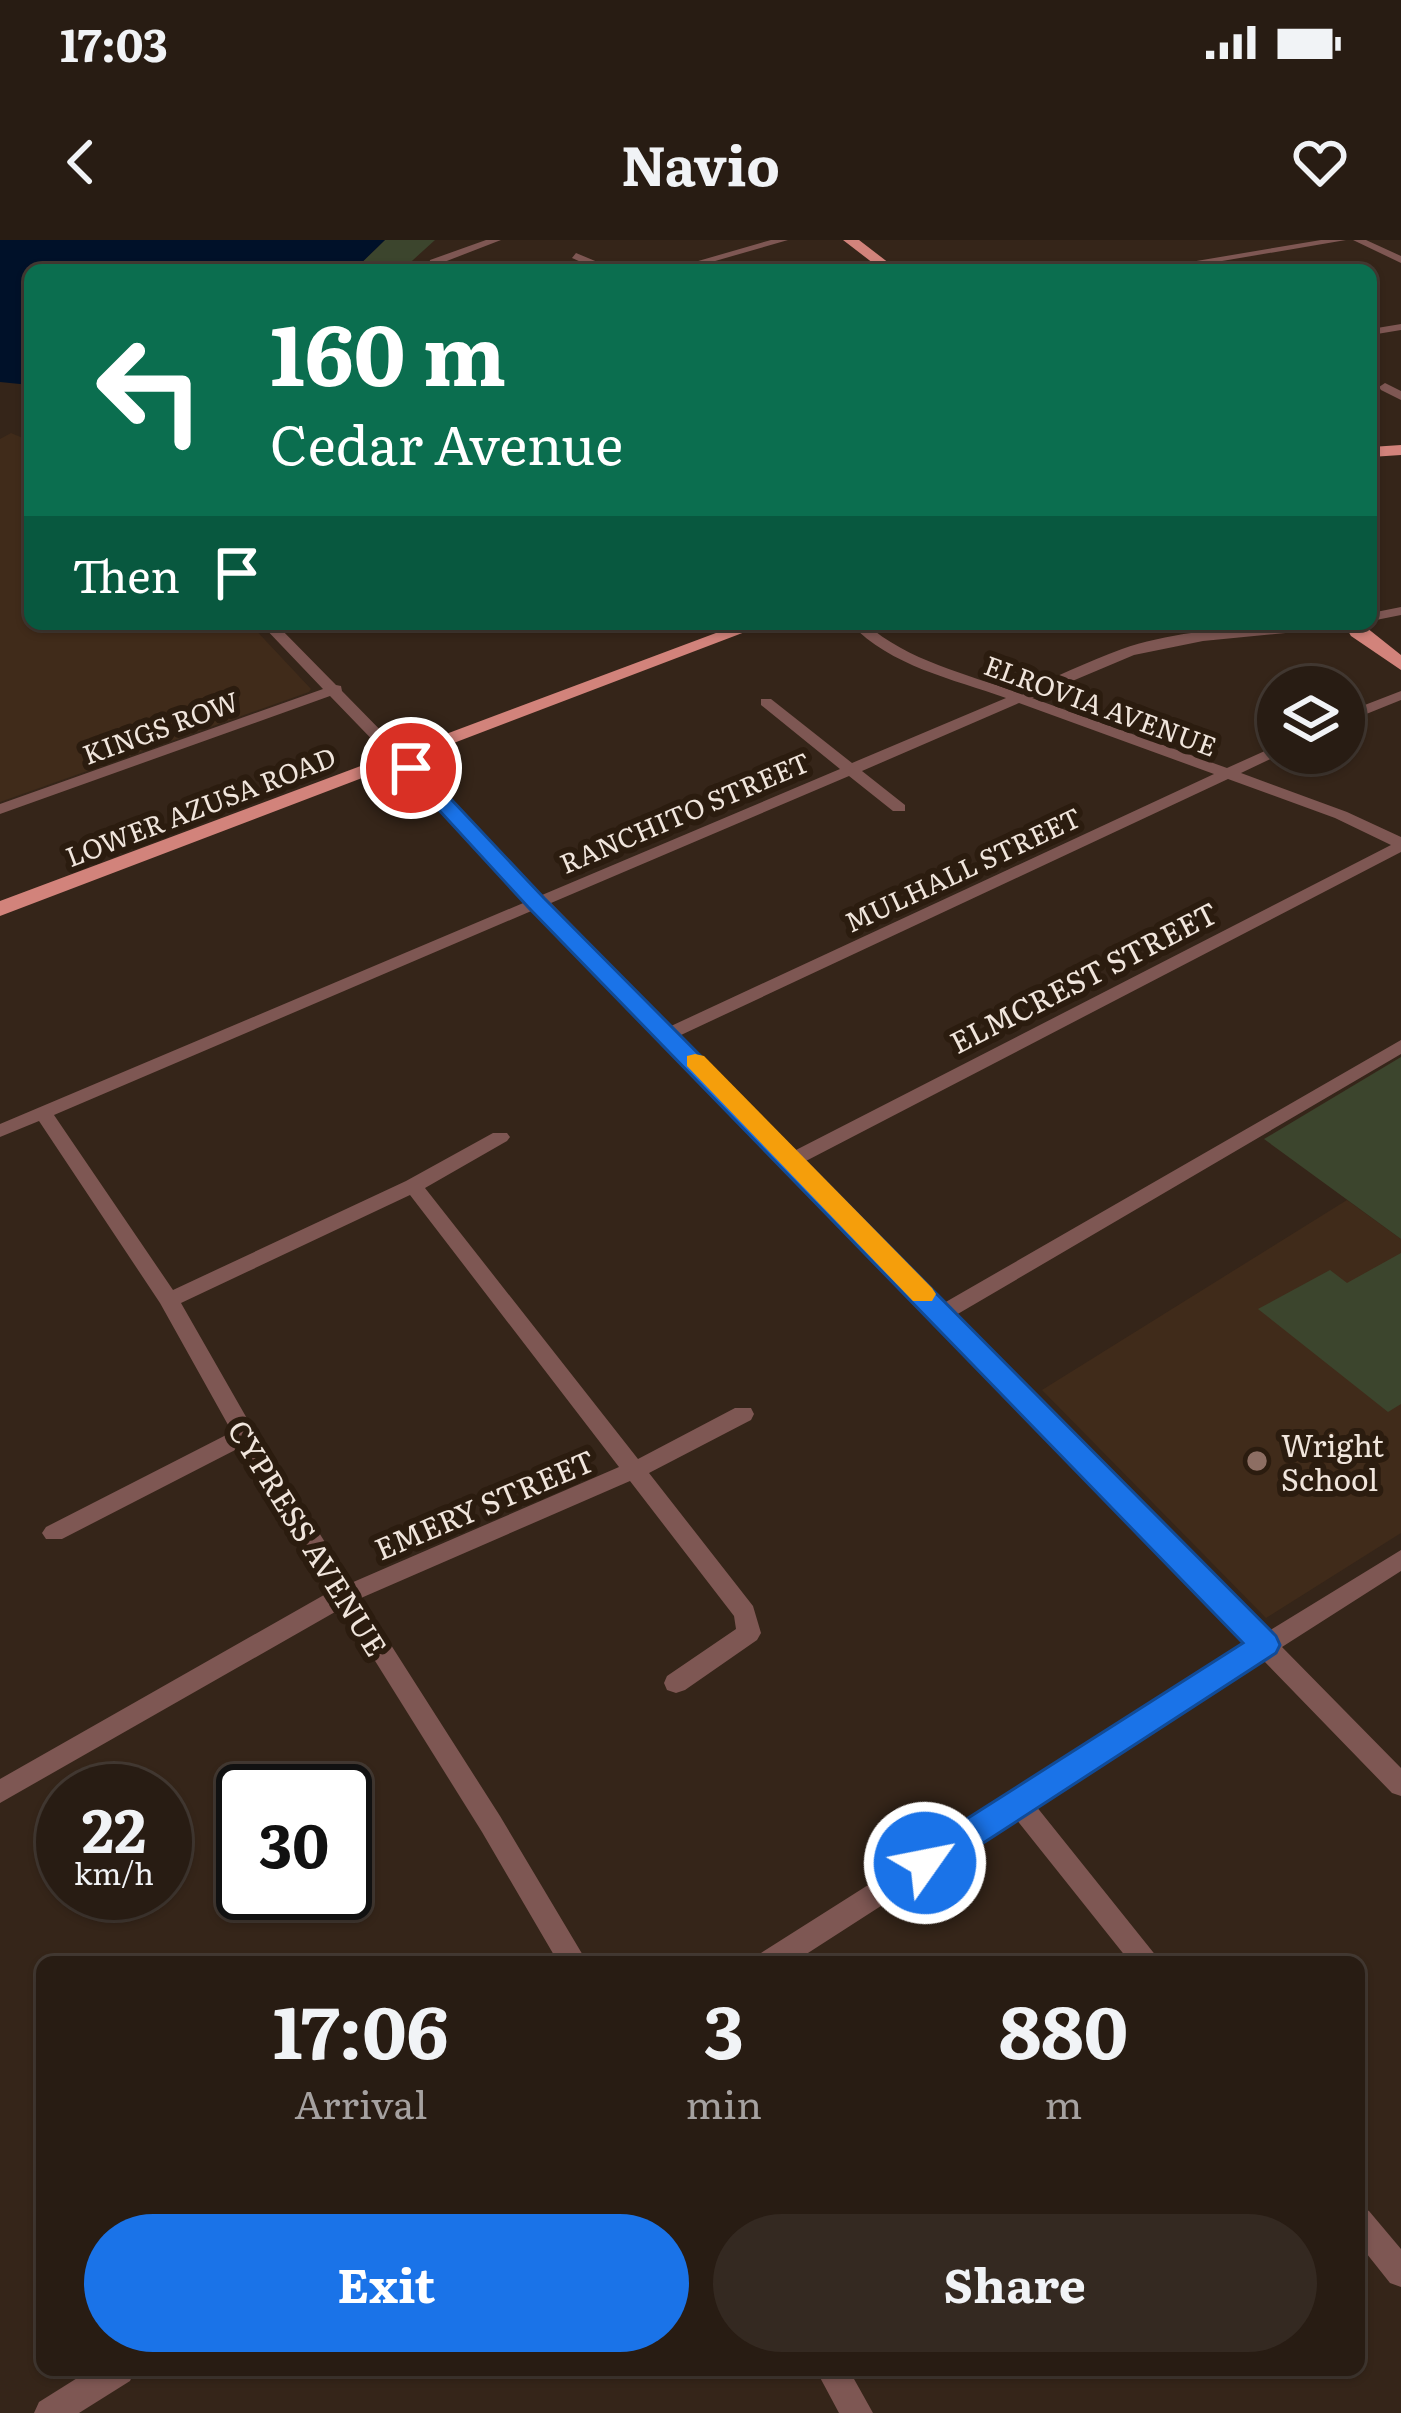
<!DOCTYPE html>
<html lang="en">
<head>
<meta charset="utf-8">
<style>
  body { margin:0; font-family:Literata,serif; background:#342921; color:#f1f3f6; height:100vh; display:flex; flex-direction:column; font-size:45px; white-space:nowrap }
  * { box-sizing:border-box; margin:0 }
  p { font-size:39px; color:#a5a1a0 }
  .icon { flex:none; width:66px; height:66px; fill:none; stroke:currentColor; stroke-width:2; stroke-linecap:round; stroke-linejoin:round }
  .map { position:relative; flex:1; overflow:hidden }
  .drawer { position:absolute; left:36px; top:1716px; width:1329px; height:420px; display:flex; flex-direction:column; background:#281c13; border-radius:18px; box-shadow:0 3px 9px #0004,0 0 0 3px #443a33 }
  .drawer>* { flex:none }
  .hud { position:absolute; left:24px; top:24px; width:1353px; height:366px; border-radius:18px; box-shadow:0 3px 9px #0004,0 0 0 3px #443a33; background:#0b6e4f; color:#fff; overflow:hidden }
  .tools { position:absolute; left:1257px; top:426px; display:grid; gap:24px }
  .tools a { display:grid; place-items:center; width:108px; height:108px; border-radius:50%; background:#281c13; box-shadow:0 3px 9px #0004,0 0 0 3px #443a33; font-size:60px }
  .speed { position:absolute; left:36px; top:1524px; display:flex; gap:24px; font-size:60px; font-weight:700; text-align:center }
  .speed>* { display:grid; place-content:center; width:156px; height:156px; border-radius:50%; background:#281c13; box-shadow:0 3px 9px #0004,0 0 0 3px #443a33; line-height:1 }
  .speed small { font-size:30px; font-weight:400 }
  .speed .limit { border:6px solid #111; border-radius:18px; background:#fff; color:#111 }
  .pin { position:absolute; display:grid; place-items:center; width:102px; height:102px; color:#fff; margin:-51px; border:6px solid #fff; border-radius:50%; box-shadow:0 3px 12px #0007 }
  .me { position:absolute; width:132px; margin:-66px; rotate:57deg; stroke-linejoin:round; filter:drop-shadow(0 0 9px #0008) }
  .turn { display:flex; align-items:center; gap:42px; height:252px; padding:0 48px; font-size:54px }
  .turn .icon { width:156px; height:156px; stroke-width:2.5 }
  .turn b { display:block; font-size:84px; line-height:102px }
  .then { display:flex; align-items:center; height:114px; padding:0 48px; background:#0003; gap:24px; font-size:45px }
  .eta { display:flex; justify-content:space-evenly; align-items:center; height:204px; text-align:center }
  .eta b { font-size:72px; font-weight:700; line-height:84px }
  .action { display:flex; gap:24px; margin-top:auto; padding:24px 48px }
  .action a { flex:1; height:138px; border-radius:72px; background:#1a73e8; color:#fff; font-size:48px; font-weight:700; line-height:138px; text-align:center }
  .action a+a { background:#342921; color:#f1f3f6 }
  .status { display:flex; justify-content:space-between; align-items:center; height:84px; padding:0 60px; background:#281c13; direction:ltr }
  .status svg { height:33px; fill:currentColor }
  header { display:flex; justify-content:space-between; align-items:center; height:156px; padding:0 48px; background:#281c13; font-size:54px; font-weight:700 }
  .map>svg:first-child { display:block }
  .built { fill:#402b1a }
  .green { fill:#3c452d }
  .water { fill:#001129 }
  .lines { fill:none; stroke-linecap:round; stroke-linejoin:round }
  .minor { fill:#7e5753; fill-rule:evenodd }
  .major { fill:#d2837b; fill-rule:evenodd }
  .route { fill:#1a73e8; stroke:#114b97; stroke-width:3 }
  .slow { fill:#f59e0b }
  .education-dot { fill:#8d6e63; stroke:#2b1c0f; stroke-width:4.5 }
  .labels { text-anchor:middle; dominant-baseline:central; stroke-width:12; stroke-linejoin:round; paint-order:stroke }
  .far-street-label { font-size:27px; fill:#f0e5dc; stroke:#2b1c0f }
  .street-label { font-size:30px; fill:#f0e5dc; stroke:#2b1c0f }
  .poi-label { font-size:30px; fill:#f0e5dc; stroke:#2b1c0f; text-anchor:start }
</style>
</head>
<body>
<div class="status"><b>17:03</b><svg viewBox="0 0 49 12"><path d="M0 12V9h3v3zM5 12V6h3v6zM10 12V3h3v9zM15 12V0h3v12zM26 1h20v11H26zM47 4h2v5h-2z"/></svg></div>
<header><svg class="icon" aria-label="back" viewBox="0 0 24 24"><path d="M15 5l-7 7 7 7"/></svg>Navio<svg class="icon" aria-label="heart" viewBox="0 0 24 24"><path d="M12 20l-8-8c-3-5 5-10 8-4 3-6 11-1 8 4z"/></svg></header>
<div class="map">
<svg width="1401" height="2173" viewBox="0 0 1401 2173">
  <rect width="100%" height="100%" fill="#352519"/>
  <path class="built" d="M 11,193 L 30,201 L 30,384 L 250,384 L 311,449 L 309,452 L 0,562 L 0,199 Z
    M 1347,960 L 1401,999 L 1401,1293 L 1266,1378 L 1042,1150 Z"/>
  <path class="green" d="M 385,0 L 435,0 L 402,30 L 354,30 Z
    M 1401,817 L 1401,999 L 1264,899 Z
    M 1401,1013 L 1401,1164 L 1388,1172 L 1258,1069 L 1330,1030 L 1347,1043 Z"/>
  <path class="water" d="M 0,0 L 385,0 L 354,30 L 30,30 L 30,145 L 0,142 Z"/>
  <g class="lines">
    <path class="minor" d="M 486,0 L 501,0 L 439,24 L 438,30 L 428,30 L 430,20 Z
      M 771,0 L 788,0 L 684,30 L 667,30 Z
      M 1321,0 L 1346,0 L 1169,30 L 1143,30 Z
      M 1353,0 L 1366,0 L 1401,16 L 1401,23 Z
      M 576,13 L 612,28 L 613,30 L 599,30 L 572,18 Z
      M 1401,84 L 1401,90 L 1371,95 L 1371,89 Z
      M 1385,143 L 1401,151 L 1401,160 L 1381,150 L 1379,147 Z
      M 1401,367 L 1401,375 L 1371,381 L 1371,373 Z
      M 261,384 L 276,384 L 336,445 L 341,446 L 342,451 L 542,655 L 840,529 L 761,465 L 761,459 L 771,459 L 852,523 L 1006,458 C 953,439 890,426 851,384 L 866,384 C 908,421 967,434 1019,453 C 1053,438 1087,422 1122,409 C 1185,387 1278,384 1345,384 L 1338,388 L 1203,401 L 1134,415 L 1032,458 L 1227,528 L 1278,505 L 1278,513 L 1283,513 L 1241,533 L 1347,572 L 1401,597 L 1401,612 L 804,922 L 944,1063 L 1401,800 L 1401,814 L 956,1075 L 1267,1392 L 1401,1310 L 1401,1331 L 1282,1407 L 1401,1528 L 1401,1556 L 1392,1553 L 1263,1420 L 1036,1566 L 1161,1722 L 1130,1722 L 1016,1579 L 794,1722 L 757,1722 L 761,1713 L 1248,1404 L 536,669 L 54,875 L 173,1050 L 406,941 L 493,893 L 507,893 L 510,897 L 507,901 L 425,948 L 638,1219 L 735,1168 L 751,1168 L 754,1174 L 751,1180 L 649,1233 L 753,1366 L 761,1393 L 757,1400 L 685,1450 L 676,1453 L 667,1450 L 664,1443 L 667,1436 L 736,1389 L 734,1376 L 630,1241 L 361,1358 L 500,1576 L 587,1722 L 558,1722 L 482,1592 L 342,1368 L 0,1563 L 0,1539 L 331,1351 L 241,1207 L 62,1299 L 46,1299 L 42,1293 L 46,1287 L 232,1192 L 160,1063 L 39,881 L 0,897 L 0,884 L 528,661 L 330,456 L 0,574 L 0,564 L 323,449 ZM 1019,463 L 1214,534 L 671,786 L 551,663 L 849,536 L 893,571 L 905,571 L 905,565 L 862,531 ZM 1228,539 L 1335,578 L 1391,605 L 794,911 L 681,795 ZM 410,955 L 619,1227 L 351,1343 L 253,1189 L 181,1063 Z
      M 1401,451 L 1401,460 L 1344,483 L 1344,473 Z
      M 1359,1966 L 1369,1971 L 1401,2009 L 1401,2047 L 1390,2043 L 1359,2004 Z
      M 90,2130 L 135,2130 L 130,2141 L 79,2173 L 34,2173 L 39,2162 Z
      M 816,2130 L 849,2130 L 873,2173 L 839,2173 Z"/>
    <path class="major" d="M 843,0 L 859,0 L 898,30 L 882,30 Z
      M 1401,205 L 1401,215 L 1371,217 L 1371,207 Z
      M 740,384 L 766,384 L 0,676 L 0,661 Z
      M 1344,384 L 1362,384 L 1401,415 L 1401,430 L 1351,396 Z"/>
  </g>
  <path class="route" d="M 404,524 L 418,524 L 544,658 L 1276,1396 L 1280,1405 L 1276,1413 L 937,1633 L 925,1638 L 913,1633 L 908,1623 L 913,1613 L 1243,1403 L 528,667 L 404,532 Z"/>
  <path class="slow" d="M 695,814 L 704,816 L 932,1048 L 936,1054 L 932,1061 L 913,1061 L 687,826 L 687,816 Z"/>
  <circle class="education-dot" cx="1257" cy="1221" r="12"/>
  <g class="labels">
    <g class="far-street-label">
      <text transform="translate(1101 464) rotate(20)">ELROVIA AVENUE</text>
      <text transform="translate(160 486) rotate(-20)">KINGS ROW</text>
      <text transform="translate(200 565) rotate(-21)">LOWER AZUSA ROAD</text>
      <text transform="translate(684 571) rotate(-23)">RANCHITO STREET</text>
      <text transform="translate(962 628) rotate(-25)">MULHALL STREET</text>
    </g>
    <g class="street-label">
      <text transform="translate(1083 736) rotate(-27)">ELMCREST STREET</text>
      <text transform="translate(484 1263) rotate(-23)">EMERY STREET</text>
      <text transform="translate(309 1297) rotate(58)">CYPRESS AVENUE</text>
    </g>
    <g class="poi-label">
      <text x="1281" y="1204">Wright<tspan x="1281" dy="34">School</tspan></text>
    </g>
  </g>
</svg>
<div class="tools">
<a><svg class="icon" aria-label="layers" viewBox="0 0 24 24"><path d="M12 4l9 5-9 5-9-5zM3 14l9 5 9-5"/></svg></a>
</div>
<div class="speed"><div>22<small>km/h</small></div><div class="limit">30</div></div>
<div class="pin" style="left:411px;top:528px;background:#d93025"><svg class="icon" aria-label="arrive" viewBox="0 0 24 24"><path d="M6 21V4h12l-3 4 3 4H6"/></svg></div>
<svg class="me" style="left:925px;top:1623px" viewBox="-20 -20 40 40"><circle r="17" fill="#1a73e8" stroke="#fff" stroke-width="3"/><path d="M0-11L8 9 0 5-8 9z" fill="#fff"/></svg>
<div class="hud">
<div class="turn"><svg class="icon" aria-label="left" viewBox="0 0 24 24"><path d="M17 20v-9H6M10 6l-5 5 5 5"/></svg><div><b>160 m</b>Cedar Avenue</div></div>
<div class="then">Then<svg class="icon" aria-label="arrive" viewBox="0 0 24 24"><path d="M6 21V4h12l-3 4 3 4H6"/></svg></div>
</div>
<section class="drawer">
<div class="eta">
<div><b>17:06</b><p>Arrival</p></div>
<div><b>3</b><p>min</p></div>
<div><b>880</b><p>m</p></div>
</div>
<div class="action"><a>Exit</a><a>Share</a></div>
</section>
</div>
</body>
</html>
